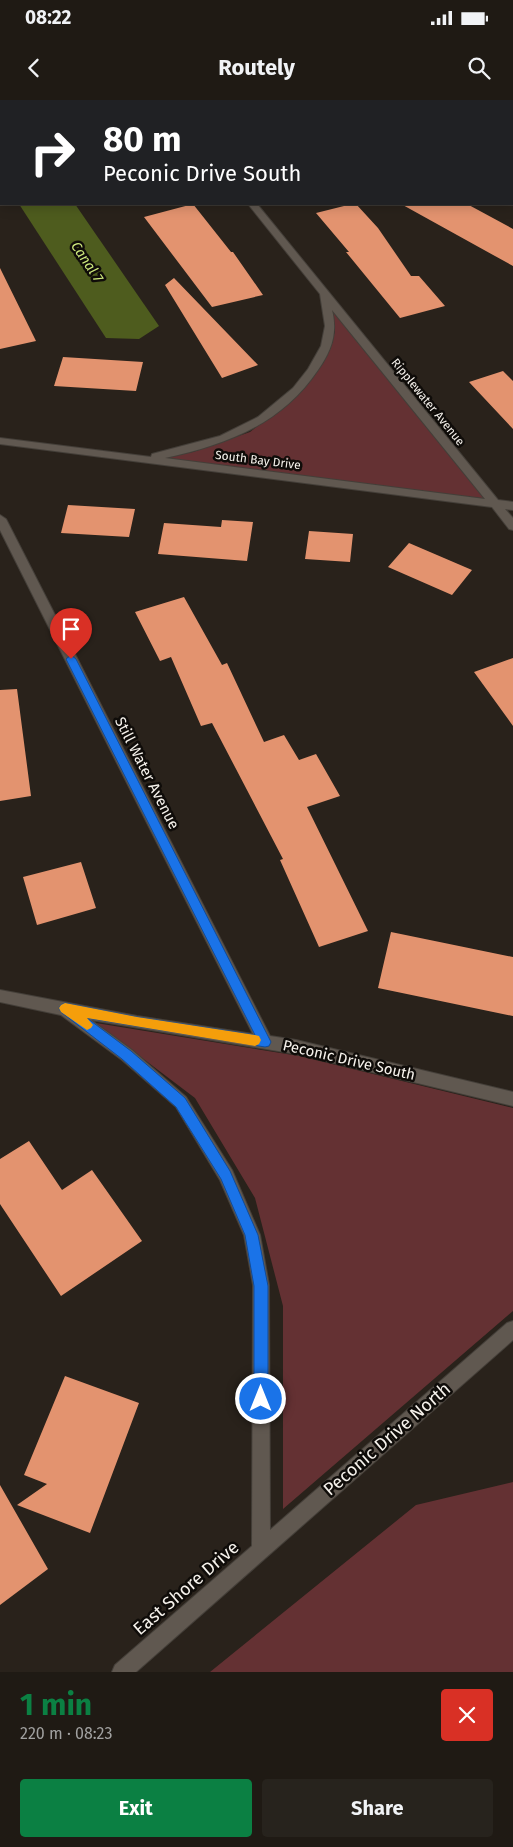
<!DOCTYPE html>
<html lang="en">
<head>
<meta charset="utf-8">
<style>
  body { margin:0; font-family:"Fira Sans",sans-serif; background:#27231d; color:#f1f3f6; height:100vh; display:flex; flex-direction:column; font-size:19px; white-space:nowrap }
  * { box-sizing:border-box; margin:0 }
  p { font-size:16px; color:#a1a1a0 }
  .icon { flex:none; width:28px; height:28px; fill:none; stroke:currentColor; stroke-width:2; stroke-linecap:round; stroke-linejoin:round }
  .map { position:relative; height:1572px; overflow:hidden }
  .drawer { display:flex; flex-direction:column; background:#1f1a14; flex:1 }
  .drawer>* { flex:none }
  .hud { position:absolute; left:0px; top:0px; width:514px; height:105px; box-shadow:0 2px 12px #0003,0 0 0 1px #3c3834; background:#202124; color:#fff; overflow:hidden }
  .pin { position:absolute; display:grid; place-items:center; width:42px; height:42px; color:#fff; margin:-51px -21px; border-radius:50% 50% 50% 0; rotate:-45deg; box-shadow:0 0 5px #0007 }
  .pin .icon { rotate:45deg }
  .me { position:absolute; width:55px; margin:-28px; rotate:0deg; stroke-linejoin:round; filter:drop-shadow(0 0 4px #0008) }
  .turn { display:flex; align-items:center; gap:18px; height:105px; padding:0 20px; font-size:22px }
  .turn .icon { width:65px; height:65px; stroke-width:2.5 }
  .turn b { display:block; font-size:35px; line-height:42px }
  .round { display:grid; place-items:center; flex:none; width:52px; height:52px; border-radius:5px; background:#27231d }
  .headline { display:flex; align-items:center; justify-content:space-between; height:85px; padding:0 20px }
  h1 { font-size:30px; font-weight:700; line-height:38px; color:#0b8043 }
  .button { display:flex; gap:10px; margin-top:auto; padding:10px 20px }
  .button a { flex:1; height:58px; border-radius:5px; background:#0b8043; color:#fff; font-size:20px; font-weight:700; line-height:58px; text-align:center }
  .button a+a { background:#27231d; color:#f1f3f6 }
  .status { display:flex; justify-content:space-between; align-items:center; height:35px; padding:0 25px; background:#1f1a14; direction:ltr }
  .status svg { height:14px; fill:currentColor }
  header { display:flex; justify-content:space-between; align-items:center; height:65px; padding:0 20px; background:#1f1a14; font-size:22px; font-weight:700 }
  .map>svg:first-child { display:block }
  .green { fill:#643133 }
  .water { fill:#4e5c1e }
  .building { fill:#e3936f }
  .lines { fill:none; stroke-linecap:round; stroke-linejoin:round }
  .minor-casing { stroke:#443f39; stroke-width:2 }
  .minor { fill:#605850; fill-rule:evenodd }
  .route { fill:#1a73e8; stroke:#114b97 }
  .slow { fill:#f59e0b }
  .labels { text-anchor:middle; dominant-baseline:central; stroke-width:5; stroke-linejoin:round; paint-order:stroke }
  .far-street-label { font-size:12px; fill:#f6f2ec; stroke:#0f0c09 }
  .far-water-label { font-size:14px; font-style:italic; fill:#d0ec7e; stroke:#0f0c09 }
  .street-label { font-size:15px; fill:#f6f2ec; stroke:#0f0c09 }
  .near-street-label { font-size:18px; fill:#f6f2ec; stroke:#0f0c09 }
</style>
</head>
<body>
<div class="status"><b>08:22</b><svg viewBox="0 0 49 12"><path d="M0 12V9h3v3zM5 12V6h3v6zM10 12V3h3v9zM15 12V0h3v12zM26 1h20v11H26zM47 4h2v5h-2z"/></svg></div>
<header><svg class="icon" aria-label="back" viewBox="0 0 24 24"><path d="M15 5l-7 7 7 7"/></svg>Routely<svg class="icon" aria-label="search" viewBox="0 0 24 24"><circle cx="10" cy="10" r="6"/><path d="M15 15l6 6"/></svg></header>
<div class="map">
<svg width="513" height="1572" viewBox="0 0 513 1572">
  <rect width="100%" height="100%" fill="#29221b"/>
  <path class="green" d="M 330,206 L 488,401 L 156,359 L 193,352 L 250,332 L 301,292 L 323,263 L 335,232 Z
    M 96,923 L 299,956 L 513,1008 L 513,1211 L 283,1409 L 283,1206 L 255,1098 L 195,998 Z
    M 513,1382 L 513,1572 L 210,1572 L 416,1405 Z"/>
  <path class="water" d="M 19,104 L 75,104 L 159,226 L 139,239 L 106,238 Z"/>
  <path class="building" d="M 193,104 L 231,152 L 233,152 L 263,195 L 212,207 L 144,117 Z
    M 352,104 L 356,104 L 378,128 L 411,176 L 419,176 L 445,206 L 400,218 L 346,152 L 349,152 L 316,113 Z
    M 401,104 L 467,104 L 513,129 L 513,166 Z
    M 0,168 L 36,241 L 0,249 Z
    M 174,178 L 258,265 L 222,278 L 165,185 Z
    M 63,257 L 143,262 L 136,291 L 54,286 Z
    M 503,271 L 513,281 L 513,329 L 469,282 Z
    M 68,405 L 135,409 L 129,437 L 61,433 Z
    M 222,420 L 253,422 L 247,461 L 158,454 L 164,423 L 221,427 Z
    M 309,431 L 353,434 L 350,462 L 305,459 Z
    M 409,443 L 472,470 L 452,495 L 388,467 Z
    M 184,497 L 222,565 L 227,563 L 264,642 L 284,635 L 299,660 L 316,654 L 340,696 L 307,707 L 368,831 L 319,847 L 280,760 L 283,759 L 212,623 L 201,626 L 171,557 L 160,561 L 135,512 Z
    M 513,558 L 513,626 L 474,572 Z
    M 17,589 L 31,696 L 0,701 L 0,590 Z
    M 81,762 L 96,808 L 37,825 L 23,777 Z
    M 391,832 L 513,857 L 513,916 L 378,888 Z
    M 29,1041 L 62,1090 L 92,1070 L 142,1141 L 61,1196 L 0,1104 L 0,1059 Z
    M 65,1276 L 139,1303 L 90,1433 L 17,1405 L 47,1384 L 24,1375 Z
    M 0,1385 L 48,1469 L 0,1505 Z"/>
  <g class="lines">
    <g class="minor-casing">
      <path id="minor" d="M 163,0 L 172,0 L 172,1 L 164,1 Z
        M 427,0 L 437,0 L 437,1 L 428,1 Z
        M 512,28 L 513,28 L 513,34 L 512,34 Z
        M 512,76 L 513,76 L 513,82 L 512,82 Z
        M 248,104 L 257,104 L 498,400 L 513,402 L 513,410 L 505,409 L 513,418 L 513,430 L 509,429 L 492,407 L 0,344 L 0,338 L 151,357 L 152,354 L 220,336 L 258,317 L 293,288 L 308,269 L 321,246 L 325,226 L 320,194 ZM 332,210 L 485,399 L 165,358 C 226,345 282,324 318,270 C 331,251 338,234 332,210 Z
        M 0,415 L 6,419 L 270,936 L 296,940 L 513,992 L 513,1006 L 296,954 L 91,920 L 132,950 L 186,997 L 232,1070 L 260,1135 L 269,1185 L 270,1430 L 507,1223 L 513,1221 L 513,1240 L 136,1572 L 112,1572 L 115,1565 L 252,1446 L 253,1185 L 244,1135 L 220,1080 L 176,1007 L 122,960 L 61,915 L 0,902 L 0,890 L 137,916 L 253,934 L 0,430 Z"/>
    </g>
    <use href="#minor" class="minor"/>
  </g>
  <path class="route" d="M 71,555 L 76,559 L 271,942 L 269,946 L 265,947 L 87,918 L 131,951 L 185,998 L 230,1071 L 258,1135 L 268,1186 L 268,1299 L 266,1304 L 261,1306 L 256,1304 L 254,1299 L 254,1186 L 245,1135 L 221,1079 L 176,1007 L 122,959 L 61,912 L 59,908 L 61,905 L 65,903 L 137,917 L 255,935 L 66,559 Z"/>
  <path class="slow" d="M 65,903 L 137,917 L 255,935 L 259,936 L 261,940 L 259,944 L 255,946 L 87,918 L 93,925 L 91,928 L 87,930 L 61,912 L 59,908 L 61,905 Z"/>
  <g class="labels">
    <g class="far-street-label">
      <text transform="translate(428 302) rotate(51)">Ripplewater Avenue</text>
      <text transform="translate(258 360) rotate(7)">South Bay Drive</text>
    </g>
    <g class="far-water-label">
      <text transform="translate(87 162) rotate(56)">Canal 7</text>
    </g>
    <g class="street-label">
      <text transform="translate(147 673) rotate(63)">Still Water Avenue</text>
      <text transform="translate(349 960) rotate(13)">Peconic Drive South</text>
    </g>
    <g class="near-street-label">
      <text transform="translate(387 1339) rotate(-41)">Peconic Drive North</text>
      <text transform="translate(186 1488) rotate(-41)">East Shore Drive</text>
    </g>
  </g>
</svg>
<div class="pin" style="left:71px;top:559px;background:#d93025"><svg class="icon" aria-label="arrive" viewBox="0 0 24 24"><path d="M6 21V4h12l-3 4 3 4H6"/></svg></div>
<svg class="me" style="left:261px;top:1299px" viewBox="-20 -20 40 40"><circle r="17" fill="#1a73e8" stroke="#fff" stroke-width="3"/><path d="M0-11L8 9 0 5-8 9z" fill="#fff"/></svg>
<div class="hud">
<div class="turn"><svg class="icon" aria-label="right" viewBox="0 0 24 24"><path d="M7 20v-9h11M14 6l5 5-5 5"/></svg><div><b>80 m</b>Peconic Drive South</div></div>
</div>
</div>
<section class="drawer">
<div class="headline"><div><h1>1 min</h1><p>220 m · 08:23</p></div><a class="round" style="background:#d93025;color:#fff"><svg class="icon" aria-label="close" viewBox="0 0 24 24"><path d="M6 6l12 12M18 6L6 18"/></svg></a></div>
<div class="button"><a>Exit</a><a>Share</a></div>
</section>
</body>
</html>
